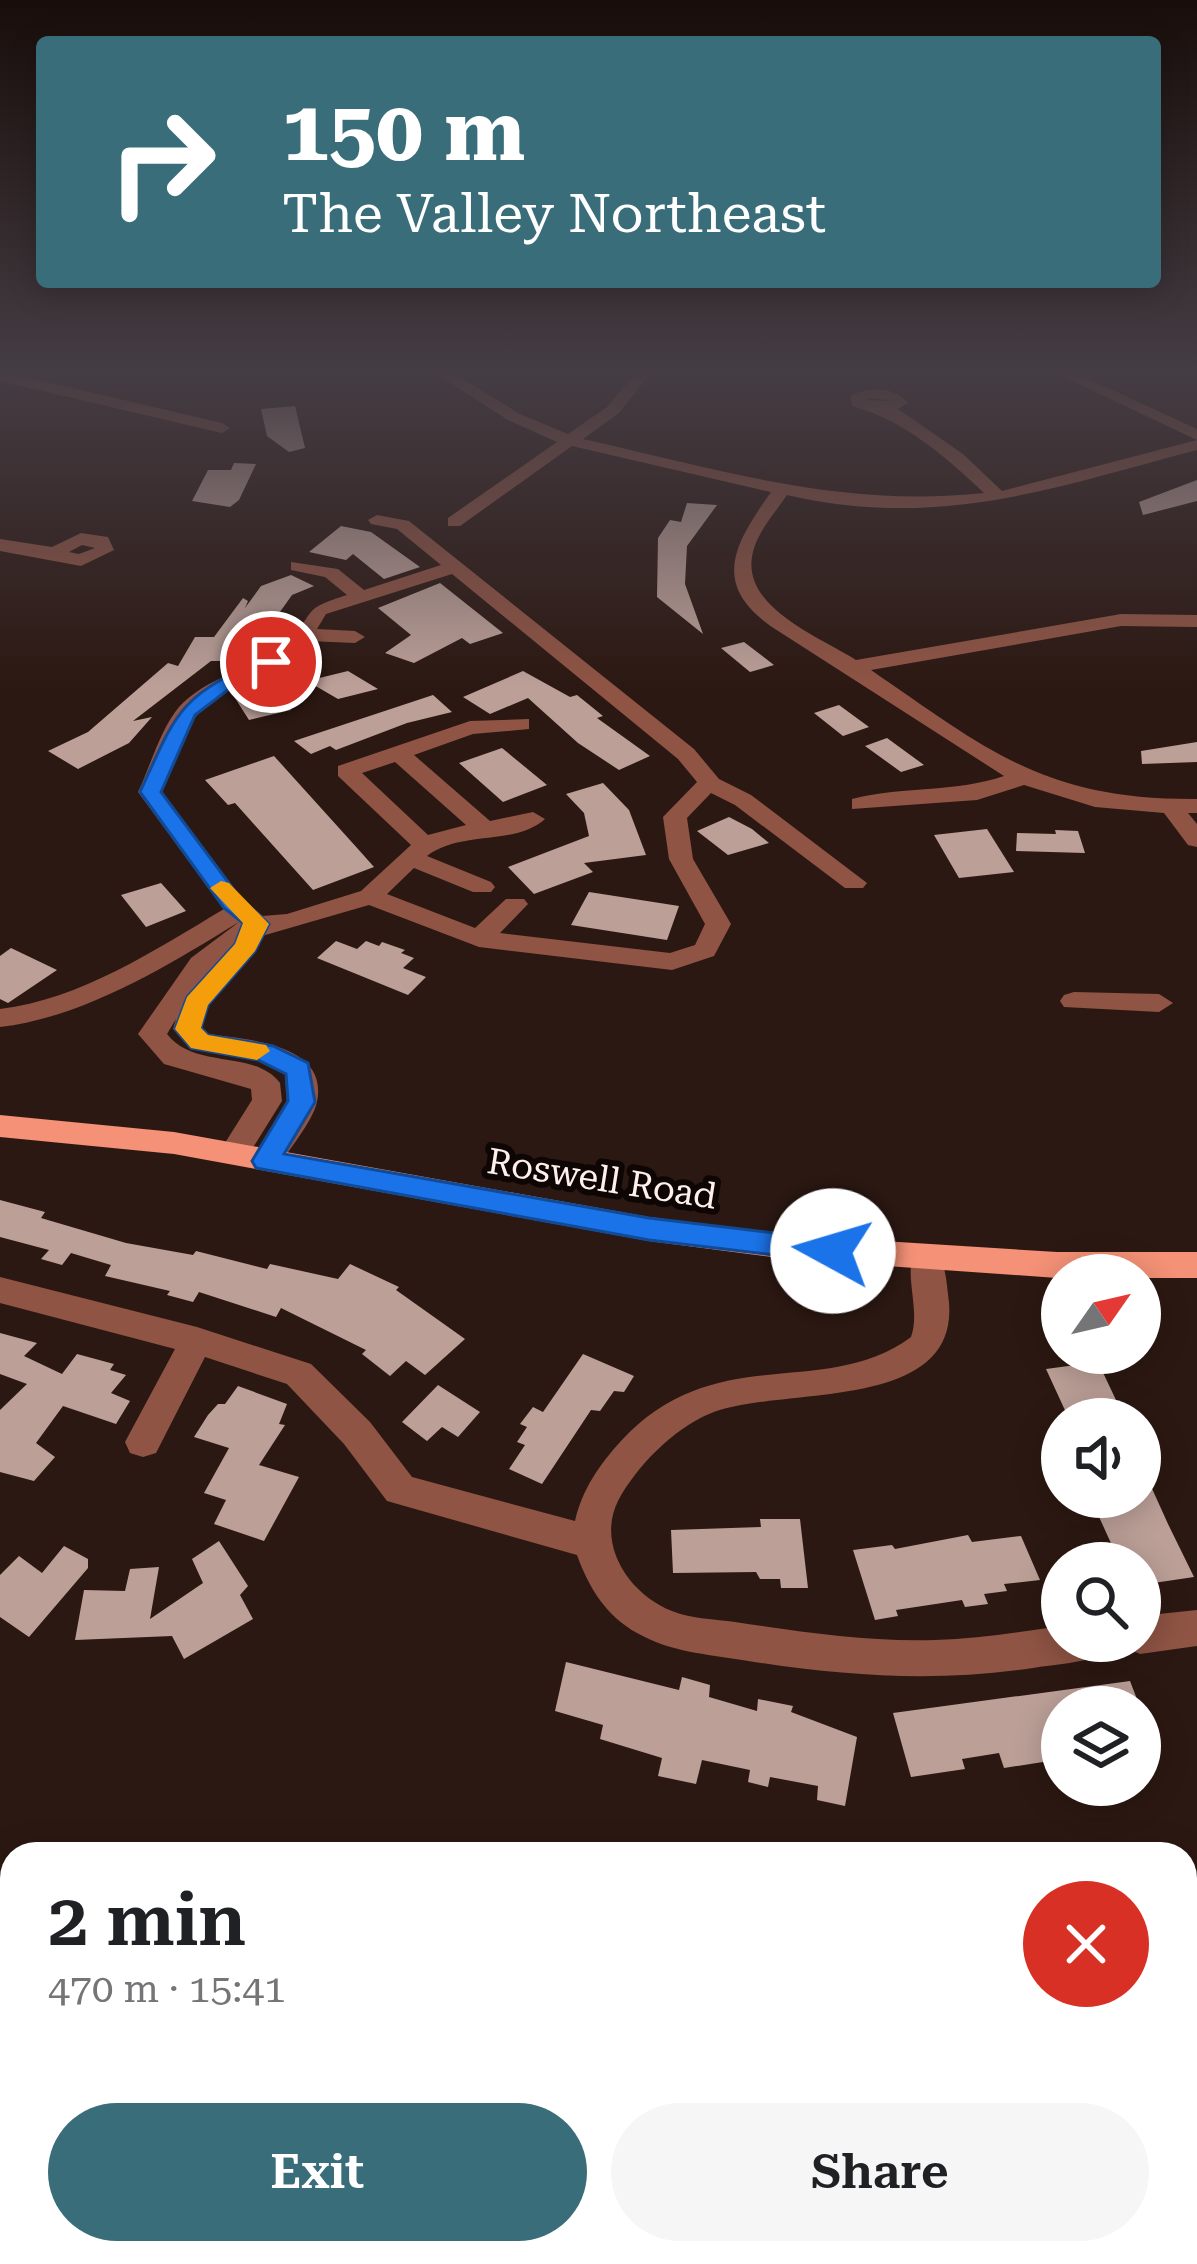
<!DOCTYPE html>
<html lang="en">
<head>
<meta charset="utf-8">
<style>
  body { margin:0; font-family:"Roboto Serif",serif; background:#f6f6f6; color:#202124; height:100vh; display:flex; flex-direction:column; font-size:45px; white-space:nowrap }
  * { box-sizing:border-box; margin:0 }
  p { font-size:39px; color:#757577 }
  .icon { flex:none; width:66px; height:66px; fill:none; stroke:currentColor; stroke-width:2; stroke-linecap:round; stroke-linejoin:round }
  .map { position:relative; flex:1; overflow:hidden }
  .panel { position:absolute; left:0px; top:1842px; width:1197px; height:423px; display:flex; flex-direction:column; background:#fff; border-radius:36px 36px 0 0; box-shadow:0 6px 30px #0003 }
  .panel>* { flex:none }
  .banner { position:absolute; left:36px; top:36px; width:1125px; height:252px; border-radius:12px; box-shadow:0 6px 30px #0003; background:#396d79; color:#fff; overflow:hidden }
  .needle { width:78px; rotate:56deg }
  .fabs { position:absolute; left:1041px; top:1254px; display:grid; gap:24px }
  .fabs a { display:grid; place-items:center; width:120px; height:120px; border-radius:50%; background:#fff; box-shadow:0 6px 30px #0003; font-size:60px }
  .pin { position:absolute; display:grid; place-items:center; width:102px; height:102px; color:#fff; margin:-51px; border:6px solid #fff; border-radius:50%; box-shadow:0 3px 12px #0007 }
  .me { position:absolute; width:132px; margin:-66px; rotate:276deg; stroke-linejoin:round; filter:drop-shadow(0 0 9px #0008) }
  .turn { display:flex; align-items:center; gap:42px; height:252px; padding:0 48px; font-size:54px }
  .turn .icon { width:156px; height:156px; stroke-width:2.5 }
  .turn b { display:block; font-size:84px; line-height:102px }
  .round { display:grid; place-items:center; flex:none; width:126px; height:126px; border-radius:63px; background:#f6f6f6 }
  .head { display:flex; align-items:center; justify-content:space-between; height:204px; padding:0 48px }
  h1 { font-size:72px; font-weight:600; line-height:90px }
  .primary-button { display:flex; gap:24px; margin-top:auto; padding:24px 48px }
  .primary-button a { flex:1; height:138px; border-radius:72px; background:#396d79; color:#fff; font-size:48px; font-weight:600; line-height:138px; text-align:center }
  .primary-button a+a { background:#f6f6f6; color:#202124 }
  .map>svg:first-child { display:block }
  .building { fill:#bca098 }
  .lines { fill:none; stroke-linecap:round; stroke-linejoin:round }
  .minor { fill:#8f5444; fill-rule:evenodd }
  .major { fill:#f49176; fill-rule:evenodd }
  .route { fill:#1a73e8; stroke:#114b97; stroke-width:3 }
  .slow { fill:#f59e0b }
  .labels { text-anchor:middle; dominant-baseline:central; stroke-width:12; stroke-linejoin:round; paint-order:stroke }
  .street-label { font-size:36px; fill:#fff0ec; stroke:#0e0604 }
</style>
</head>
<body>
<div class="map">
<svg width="1197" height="2264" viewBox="0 0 1197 2264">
  <rect width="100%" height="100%" fill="#2c1812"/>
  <path class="building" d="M 295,406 L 305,448 L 289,452 L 267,436 L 261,409 Z
    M 234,463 L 256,464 L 239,500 L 230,507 L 192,501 L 208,470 L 231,470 Z
    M 1197,480 L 1197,501 L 1143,515 L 1139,502 Z
    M 687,503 L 717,505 L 687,546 L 685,584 L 703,634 L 657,597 L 658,538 L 670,520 L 681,522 Z
    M 341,526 L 371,532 L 420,567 L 384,579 L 353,554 L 346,560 L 309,552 Z
    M 291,575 L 314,586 L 292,595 L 265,633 L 237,630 L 225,661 L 211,661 L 133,721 L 152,717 L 129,743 L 78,769 L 48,751 L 88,732 L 168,663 L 178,666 L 195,637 L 214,637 L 243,598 L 248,601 L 245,608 L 261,586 Z
    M 440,583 L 503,633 L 470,644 L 462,638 L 414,663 L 385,653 L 411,635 L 378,608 Z
    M 744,642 L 774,665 L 750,672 L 721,648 Z
    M 348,671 L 378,689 L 338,699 L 307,681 Z
    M 523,671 L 570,697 L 577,695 L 603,716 L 597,718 L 650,756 L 619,770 L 578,743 L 528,698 L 490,714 L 463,697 Z
    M 276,688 L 291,710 L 249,720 L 235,698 Z
    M 433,695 L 452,712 L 407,723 L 336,750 L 330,746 L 311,754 L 294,741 Z
    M 839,705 L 869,727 L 843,736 L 814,713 Z
    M 887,738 L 924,765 L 901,772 L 865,746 Z
    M 1197,742 L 1197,762 L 1142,764 L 1141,751 Z
    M 502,748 L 547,785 L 503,802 L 459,763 Z
    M 274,756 L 358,849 L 374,867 L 313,890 L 235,803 L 228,805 L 205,780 Z
    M 603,783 L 629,810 L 646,855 L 584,863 L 593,872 L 534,894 L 508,867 L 589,836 L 584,813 L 566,794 Z
    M 729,817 L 752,829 L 769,843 L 728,855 L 697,831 Z
    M 987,829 L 1014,872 L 959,878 L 934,835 Z
    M 1055,830 L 1078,831 L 1085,853 L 1016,851 L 1017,833 L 1056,834 Z
    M 161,883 L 186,911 L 146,927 L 121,895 Z
    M 589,892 L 679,906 L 667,940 L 571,925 Z
    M 336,941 L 357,949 L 366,941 L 379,946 L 382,942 L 405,950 L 401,953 L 414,958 L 403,968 L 426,977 L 408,995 L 317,958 Z
    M 11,948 L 57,970 L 8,1003 L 0,999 L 0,956 Z
    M 0,1200 L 45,1212 L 41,1218 L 126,1243 L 193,1255 L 196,1251 L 267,1269 L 270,1264 L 338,1279 L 350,1264 L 399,1287 L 396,1290 L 465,1339 L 425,1375 L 406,1361 L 390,1376 L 362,1354 L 366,1350 L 281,1308 L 276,1317 L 199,1292 L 193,1302 L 167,1295 L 170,1291 L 105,1276 L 111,1265 L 71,1253 L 62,1265 L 41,1259 L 49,1250 L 0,1237 Z
    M 0,1333 L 37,1343 L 24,1356 L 62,1374 L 77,1354 L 114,1364 L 110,1370 L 126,1375 L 111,1393 L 130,1401 L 116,1424 L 63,1406 L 36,1443 L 55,1457 L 34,1481 L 0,1472 L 0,1410 L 27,1384 L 0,1374 Z
    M 583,1354 L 634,1376 L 624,1392 L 614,1391 L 600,1411 L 591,1410 L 542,1484 L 509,1469 L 525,1445 L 517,1442 L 527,1427 L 520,1424 L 533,1407 L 543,1412 Z
    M 1098,1362 L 1125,1419 L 1069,1419 L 1046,1369 Z
    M 438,1385 L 480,1412 L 458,1437 L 442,1427 L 427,1441 L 402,1422 Z
    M 238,1386 L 287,1404 L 279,1424 L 285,1425 L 259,1465 L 299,1477 L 264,1541 L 214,1524 L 226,1500 L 204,1493 L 229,1448 L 194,1437 L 208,1415 L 218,1404 L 225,1404 Z
    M 1140,1462 L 1168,1524 L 1194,1577 L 1140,1585 L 1140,1563 L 1120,1563 L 1090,1497 L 1140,1497 Z
    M 760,1519 L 800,1519 L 808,1588 L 781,1588 L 780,1579 L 760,1579 L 756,1572 L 673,1573 L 671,1530 L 761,1527 Z
    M 968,1535 L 972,1542 L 1021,1536 L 1040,1580 L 1004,1584 L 1007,1591 L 984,1594 L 988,1604 L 965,1607 L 962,1600 L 896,1610 L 898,1616 L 875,1620 L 853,1550 L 892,1545 L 895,1549 Z
    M 219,1541 L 248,1586 L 240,1595 L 253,1619 L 184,1659 L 172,1636 L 75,1640 L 84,1590 L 125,1591 L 130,1569 L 159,1567 L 150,1619 L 203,1583 L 192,1559 Z
    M 64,1546 L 88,1559 L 88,1568 L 29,1637 L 0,1617 L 0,1575 L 19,1556 L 42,1573 Z
    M 566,1662 L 679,1690 L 682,1677 L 710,1685 L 709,1697 L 757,1711 L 758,1699 L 793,1706 L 791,1712 L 857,1737 L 845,1806 L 817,1800 L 818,1786 L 770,1777 L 768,1787 L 748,1782 L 750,1770 L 702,1760 L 696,1784 L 658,1776 L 662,1758 L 600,1739 L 603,1725 L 555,1711 Z
    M 1130,1681 L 1140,1707 L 1062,1707 L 1062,1759 L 1004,1768 L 999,1753 L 962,1759 L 965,1769 L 911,1777 L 893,1713 Z"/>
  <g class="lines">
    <path class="minor" d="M 0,371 L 222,423 L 230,428 L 222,433 L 0,381 Z
      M 432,371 L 450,371 L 520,414 L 568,434 L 607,407 L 637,371 L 652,371 L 619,413 L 583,439 C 721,470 840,508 984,493 C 945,456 904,420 852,406 L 851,395 C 872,387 893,386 908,403 L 898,409 L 963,454 L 1002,491 L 1197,440 L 1197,450 C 1053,488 938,530 787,495 C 775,513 758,531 753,552 C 739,607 820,637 856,660 L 1121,614 L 1197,615 L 1197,627 L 1121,626 L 871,670 C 990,752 1046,800 1197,799 L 1197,813 L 1188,813 L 1197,824 L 1197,847 L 1188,845 L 1164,813 L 1095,807 L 1024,785 L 977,800 L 852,809 L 852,799 C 902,786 954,793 1004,776 L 772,627 C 709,583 736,542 771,492 L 572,446 L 460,526 L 448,526 L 448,518 L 557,442 L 508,420 ZM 871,398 L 888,400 L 889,401 L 866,400 Z
      M 1051,371 L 1071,371 L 1197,429 L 1197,440 Z
      M 377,515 L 409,521 L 694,749 L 719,779 L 751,795 L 867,883 L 863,888 L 845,888 L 735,805 L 711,793 L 687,818 L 693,859 L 731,924 L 714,956 L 672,970 L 479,947 L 369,905 L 255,938 L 260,944 L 256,950 L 209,1005 L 202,1027 L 209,1034 C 247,1040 329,1043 317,1102 C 312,1123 288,1150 277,1169 L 255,1169 L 251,1161 L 287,1102 L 285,1074 L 258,1061 L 190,1049 L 173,1029 L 176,1019 L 167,1034 C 195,1070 254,1049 280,1083 L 282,1101 L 244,1162 L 222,1162 L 218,1154 L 252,1100 L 251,1089 L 164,1064 L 138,1034 L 191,958 L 239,922 C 167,966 85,1017 0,1027 L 0,1009 C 79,1000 157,949 224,909 L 138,792 C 150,767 161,728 179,707 C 209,674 259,669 290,638 C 319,609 300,610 347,595 L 325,577 L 291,570 L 291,562 L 338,569 L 364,590 L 441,565 L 397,529 L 371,524 L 368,520 ZM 452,574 L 678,759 L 697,782 L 663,817 L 669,859 L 705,924 L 695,945 L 670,953 L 500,933 L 528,904 L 524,899 L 506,899 L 475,928 L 387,894 L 414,868 L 473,892 L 491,892 L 495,887 L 491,882 L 427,856 C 461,830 515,846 545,819 L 533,812 L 490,821 L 414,755 L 473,734 L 529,729 L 529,719 L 470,721 L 338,766 L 338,776 L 411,845 L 361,891 L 287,914 L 263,916 L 241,898 L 162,792 C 172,768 181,733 198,714 C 228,680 278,674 309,641 L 355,643 L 365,637 L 355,631 L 317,629 L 326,614 ZM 395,762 L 466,825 L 428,835 L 362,773 Z
      M 81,533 L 108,537 L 114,550 L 81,566 L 0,551 L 0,539 L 52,547 ZM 82,545 L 95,548 L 79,554 L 69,552 Z
      M 1074,992 L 1159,994 L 1173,1003 L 1159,1012 L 1064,1007 L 1060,1001 L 1064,995 Z
      M 926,1247 L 937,1250 C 946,1265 947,1286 949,1303 C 958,1415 776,1385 709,1414 C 673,1429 636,1467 618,1501 C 596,1545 630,1595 672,1611 C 692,1619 715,1619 735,1622 C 802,1632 867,1642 935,1640 C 978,1639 1020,1632 1062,1626 L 1062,1641 L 1111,1641 L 1105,1654 C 1083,1663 1057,1664 1033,1668 C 934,1683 841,1676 742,1660 C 706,1654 670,1652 637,1633 C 606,1616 589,1588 577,1555 L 387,1501 L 344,1444 L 287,1384 L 205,1357 L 156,1453 L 143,1457 L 130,1453 L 125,1442 L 175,1349 L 0,1303 L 0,1277 L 197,1327 L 311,1364 L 370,1422 L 412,1477 L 575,1521 C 582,1490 599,1465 621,1441 C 715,1339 825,1401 911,1337 C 921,1309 903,1276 915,1250 Z
      M 1197,1610 L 1197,1646 L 1140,1654 L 1126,1648 L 1123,1641 L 1140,1641 L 1140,1616 Z"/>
    <path class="major" d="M 0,1115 L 174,1132 L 649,1217 L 787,1235 L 1057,1252 L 1197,1252 L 1197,1278 L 1057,1278 L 787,1259 L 649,1241 L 174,1154 L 0,1137 Z"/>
  </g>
  <linearGradient id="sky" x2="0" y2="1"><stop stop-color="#180d0a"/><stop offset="0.54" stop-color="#453d44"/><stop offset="1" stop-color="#453d44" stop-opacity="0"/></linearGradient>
  <rect width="1197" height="688" fill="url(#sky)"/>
  <path class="route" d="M 264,658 L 280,662 L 229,689 L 195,715 L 161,792 L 240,898 L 269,924 L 255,951 L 208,1005 L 201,1028 L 208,1035 L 273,1046 L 308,1063 L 315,1102 L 284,1154 L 649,1218 L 833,1240 L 844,1243 L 848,1251 L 844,1259 L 833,1262 L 649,1240 L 256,1168 L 252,1161 L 288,1101 L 286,1074 L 258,1060 L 191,1048 L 175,1029 L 187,997 L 235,944 L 243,923 L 224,908 L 140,792 C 178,709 178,698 264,658 Z"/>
  <path class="slow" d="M 221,881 L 229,883 L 269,924 L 255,951 L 208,1005 L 201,1028 L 208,1035 L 266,1045 L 270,1051 L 257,1060 L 191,1048 L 175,1029 L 187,997 L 235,944 L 243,923 L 210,888 Z"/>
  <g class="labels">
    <g class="street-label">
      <text transform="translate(602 1179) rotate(9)">Roswell Road</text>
    </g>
  </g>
</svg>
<div class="fabs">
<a><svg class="needle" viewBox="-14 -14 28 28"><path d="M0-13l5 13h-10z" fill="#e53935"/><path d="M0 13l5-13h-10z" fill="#757577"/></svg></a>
<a><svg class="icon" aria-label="sound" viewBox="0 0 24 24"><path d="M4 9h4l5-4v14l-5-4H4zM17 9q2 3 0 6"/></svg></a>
<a><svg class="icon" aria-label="search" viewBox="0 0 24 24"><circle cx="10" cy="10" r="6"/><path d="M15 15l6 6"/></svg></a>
<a><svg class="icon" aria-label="layers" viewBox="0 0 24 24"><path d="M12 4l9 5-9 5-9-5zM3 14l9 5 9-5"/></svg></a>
</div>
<div class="pin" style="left:271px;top:662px;background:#d93025"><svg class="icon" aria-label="arrive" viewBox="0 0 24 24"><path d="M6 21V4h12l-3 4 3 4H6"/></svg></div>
<svg class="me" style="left:833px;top:1251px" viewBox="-20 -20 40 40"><circle r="19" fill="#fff"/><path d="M0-13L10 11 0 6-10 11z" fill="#1a73e8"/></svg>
<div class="banner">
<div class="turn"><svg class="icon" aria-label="right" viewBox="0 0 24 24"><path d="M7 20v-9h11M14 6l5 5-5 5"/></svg><div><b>150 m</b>The Valley Northeast</div></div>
</div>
<section class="panel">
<div class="head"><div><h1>2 min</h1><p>470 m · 15:41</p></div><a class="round" style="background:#d93025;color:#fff"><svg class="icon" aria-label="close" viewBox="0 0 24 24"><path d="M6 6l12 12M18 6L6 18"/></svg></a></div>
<div class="primary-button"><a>Exit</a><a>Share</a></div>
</section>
</div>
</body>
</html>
